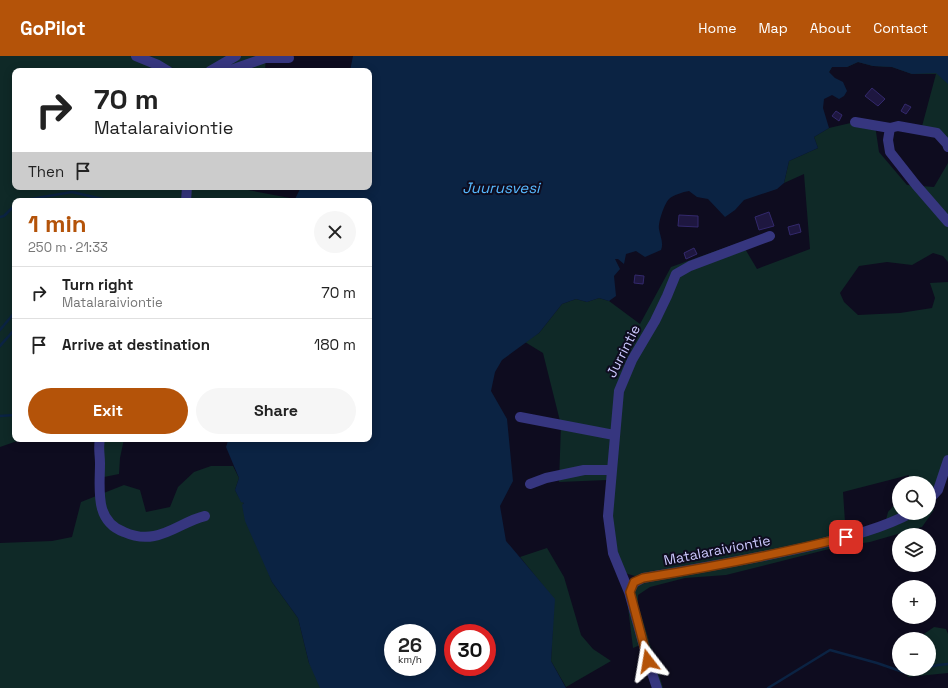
<!DOCTYPE html>
<html lang="en">
<head>
<meta charset="utf-8">
<style>
  body { margin:0; font-family:"Space Grotesk",sans-serif; background:#f6f6f6; color:#222; height:100vh; display:flex; flex-direction:column; font-size:15px; white-space:nowrap }
  * { box-sizing:border-box; margin:0 }
  p { font-size:13px; color:#767676 }
  .icon { flex:none; width:22px; height:22px; fill:none; stroke:currentColor; stroke-width:2; stroke-linecap:round; stroke-linejoin:round }
  .map { position:relative; flex:1; overflow:hidden }
  .sheet { position:absolute; left:12px; top:142px; width:360px; height:244px; display:flex; flex-direction:column; background:#fff; border-radius:8px; box-shadow:0 2px 10px #0003 }
  .sheet>* { flex:none }
  .hud { position:absolute; left:12px; top:12px; width:360px; height:122px; border-radius:8px; box-shadow:0 2px 10px #0003; background:#fff; color:#222; overflow:hidden }
  .controls { position:absolute; left:892px; top:420px; display:grid; gap:8px }
  .controls a { display:grid; place-items:center; width:44px; height:44px; border-radius:50%; background:#fff; box-shadow:0 2px 10px #0003; font-size:20px }
  .speed { position:absolute; left:384px; top:568px; display:flex; gap:8px; font-size:20px; font-weight:700; text-align:center }
  .speed>* { display:grid; place-content:center; width:52px; height:52px; border-radius:50%; background:#fff; box-shadow:0 2px 10px #0003; line-height:1 }
  .speed small { font-size:10px; font-weight:400 }
  .speed .limit { border:6px solid #d22; background:#fff; color:#111 }
  .pin { position:absolute; display:grid; place-items:center; width:34px; height:34px; color:#fff; margin:-17px; border-radius:8px; box-shadow:0 2px 6px #0006 }
  .me { position:absolute; width:44px; margin:-22px; rotate:346deg; stroke-linejoin:round; filter:drop-shadow(0 0 3px #0008) }
  .turn { display:flex; align-items:center; gap:14px; height:84px; padding:0 16px; font-size:18px }
  .turn .icon { width:52px; height:52px; stroke-width:2.5 }
  .turn b { display:block; font-size:28px; line-height:34px }
  .then { display:flex; align-items:center; height:38px; padding:0 16px; background:#0003; gap:8px; font-size:15px }
  .round { display:grid; place-items:center; flex:none; width:42px; height:42px; border-radius:21px; background:#f6f6f6 }
  .overview { display:flex; align-items:center; justify-content:space-between; height:68px; padding:0 16px }
  h1 { font-size:24px; font-weight:600; line-height:30px; color:#b45309 }
  .button { display:flex; gap:8px; margin-top:auto; padding:8px 16px }
  .button a { flex:1; height:46px; border-radius:24px; background:#b45309; color:#fff; font-size:16px; font-weight:600; line-height:46px; text-align:center }
  .button a+a { background:#f6f6f6; color:#222 }
  ul { padding:0; list-style:none }
  li { display:flex; align-items:center; gap:12px; height:52px; padding:0 16px; border-top:1px solid #e0e0e0 }
  li div { flex:1 }
  li b { display:block; font-size:15px }
  li em { font-style:normal }
  header { display:flex; align-items:center; gap:24px; box-sizing:border-box; height:56px; padding:0 20px; background:#b45309; color:#fff }
  header strong { font-size:19px }
  nav { display:flex; gap:22px; margin-inline-start:auto; font-size:14px }
  .map>svg:first-child { display:block }
  .green { fill:#0f2927 }
  .water { fill:#0b2343; fill-rule:evenodd }
  .lines { fill:none; stroke-linecap:round; stroke-linejoin:round }
  .stream { stroke:#0b2343; stroke-width:2.5 }
  .building { fill:#1e1740; stroke:#33296c }
  .minor { stroke:#36367f; stroke-width:10 }
  .route-casing { stroke:#753606; stroke-width:10 }
  .route { stroke:#b45309; stroke-width:7 }
  .labels { text-anchor:middle; dominant-baseline:central; stroke-width:4; stroke-linejoin:round; paint-order:stroke }
  .street-label { font-size:14px; fill:#cdc9ff; stroke:#0e0c1f }
  .water-label { font-size:15px; font-style:italic; fill:#57b9ff; stroke:#0e0c1f }
</style>
</head>
<body>
<header>
<strong>GoPilot</strong>
<nav><a>Home</a><a>Map</a><a>About</a><a>Contact</a></nav>
</header>
<div class="map">
<svg width="948" height="632" viewBox="0 0 948 632">
  <rect width="100%" height="100%" fill="#0e0c1f"/>
  <path class="green" d="M 0,0 L 266,0 L 265,15 L 15,15 L 15,131 L 248,131 L 248,134 L 295,143 L 296,145 L 15,145 L 15,383 L 23,383 L 0,391 Z
    M 948,0 L 948,91 L 947,88 L 921,74 L 936,18 L 912,18 L 892,11 L 873,10 L 858,6 L 847,11 L 832,11 L 829,16 L 804,9 Z
    M 855,66 L 875,69 L 879,96 L 907,129 L 934,131 L 948,107 L 948,206 L 943,200 L 933,197 L 912,209 L 887,206 L 859,210 L 840,237 L 844,246 L 858,259 L 900,257 L 932,252 L 935,242 L 930,227 L 948,226 L 948,404 L 929,444 L 929,427 L 908,427 L 909,419 L 843,436 L 846,481 L 885,468 L 888,456 L 899,444 L 899,457 L 929,457 L 929,450 L 934,454 L 922,471 L 870,486 L 841,490 L 726,519 L 685,522 L 650,531 L 638,539 L 638,548 L 663,632 L 657,632 L 643,588 L 633,592 L 627,543 L 642,522 L 628,518 L 620,514 L 607,424 L 559,426 L 561,369 L 543,297 L 525,286 L 539,277 L 562,248 L 576,243 L 587,246 L 599,242 L 609,245 L 640,268 L 671,211 L 741,186 L 757,213 L 810,193 L 804,118 L 784,127 L 789,105 L 818,92 L 814,81 L 829,72 Z
    M 100,383 L 124,383 L 120,402 L 119,418 L 99,422 Z
    M 211,410 L 233,410 L 239,422 L 235,434 L 241,445 L 244,447 L 243,448 L 272,526 L 298,562 L 309,607 L 326,632 L 0,632 L 0,487 L 52,485 L 72,481 L 81,446 L 124,429 L 140,434 L 146,456 L 170,451 L 178,431 L 194,416 Z
    M 547,492 L 564,521 L 581,579 L 593,593 L 611,605 L 566,631 L 551,605 L 554,543 L 520,501 Z
    M 934,571 L 946,573 L 948,578 L 948,617 L 908,621 L 904,613 L 929,613 L 929,583 L 922,583 L 924,578 Z"/>
  <path class="water" d="M 353,0 L 948,0 L 948,28 L 936,17 L 912,18 L 892,11 L 873,10 L 858,6 L 847,11 L 832,11 L 829,16 L 835,22 L 843,26 L 847,35 L 844,40 L 839,43 L 832,39 L 824,43 L 823,52 L 829,72 L 814,81 L 818,92 L 789,105 L 784,127 L 777,133 L 744,144 L 735,154 L 725,161 L 708,143 L 697,141 L 689,135 C 683,136 673,139 669,143 C 664,148 658,167 659,173 C 660,180 664,187 661,194 L 645,201 L 636,195 L 626,198 L 624,208 L 618,203 L 615,203 L 620,213 L 614,220 L 616,240 L 609,245 L 599,242 L 587,246 L 576,243 L 562,248 L 539,277 L 502,304 L 495,316 L 491,335 L 507,363 L 513,425 L 500,450 L 506,485 L 555,543 L 551,605 L 566,632 L 320,632 L 309,607 L 298,562 L 272,526 L 245,465 L 242,449 L 244,447 L 241,446 L 235,434 L 239,422 L 226,391 L 228,385 L 242,385 L 246,383 L 369,383 L 369,145 L 296,145 L 295,143 L 301,131 L 369,131 L 369,15 L 350,15 ZM 393,577 L 427,577 L 427,611 L 393,611 ZM 453,577 L 487,577 L 487,611 L 453,611 Z"/>
  <g class="lines">
    <path class="stream" d="M 19,145 L 72,136 L 111,145
      M 0,161 L 4,160 L 15,149
      M 0,274 L 15,256
      M 0,290 L 15,273
      M 0,360 L 15,359
      M 929,611 L 938,609 L 948,608
      M 768,632 L 830,594 L 877,607 L 906,617 L 922,613"/>
  </g>
  <path class="building" d="M 872,32 L 885,43 L 878,50 L 865,40 Z
    M 905,48 L 911,51 L 906,58 L 901,55 Z
    M 836,55 L 842,59 L 839,65 L 832,60 Z
    M 769,156 L 774,170 L 759,174 L 755,161 Z
    M 679,159 L 698,160 L 698,171 L 678,170 Z
    M 799,168 L 801,176 L 790,179 L 788,171 Z
    M 694,192 L 697,198 L 686,203 L 684,197 Z
    M 635,219 L 644,220 L 643,228 L 634,227 Z"/>
  <g class="lines">
    <path class="minor" d="M 136,0 L 158,9 L 168,15
      M 210,15 L 236,0
      M 228,15 L 265,2 L 289,2
      M 855,66 L 890,72 L 898,70 L 937,77 L 947,88 L 948,91
      M 890,72 L 888,84 L 890,96 L 916,129 L 948,166
      M 186,145 L 187,131
      M 520,361 L 614,379
      M 100,383 C 98,391 100,399 100,407 C 100,433 94,465 124,476 C 133,480 144,482 154,480 C 172,477 187,464 205,460
      M 530,428 L 546,422 L 584,414 L 612,414
      M 929,444 L 938,434 L 948,404
      M 629,536 L 613,497 L 608,460 L 619,335 L 632,304 L 655,265 L 667,240 L 676,218 L 690,210 L 770,180
      M 657,632 L 648,605 L 629,536 L 634,527 L 643,522 C 702,512 761,502 819,488 C 851,480 883,472 911,457"/>
  </g>
  <g class="lines">
    <g class="route-casing">
      <path id="route" d="M 648,605 L 630,536 L 634,526 L 643,522 C 711,511 779,498 846,481"/>
    </g>
    <use href="#route" class="route"/>
  </g>
  <g class="labels">
    <g class="street-label">
      <text transform="translate(623 295) rotate(-63)">Jurrintie</text>
      <text transform="translate(717 494) rotate(-11)">Matalaraiviontie</text>
    </g>
    <g class="water-label">
      <text x="501" y="131">Juurusvesi</text>
    </g>
  </g>
</svg>
<div class="controls">
<a><svg class="icon" aria-label="search" viewBox="0 0 24 24"><circle cx="10" cy="10" r="6"/><path d="M15 15l6 6"/></svg></a>
<a><svg class="icon" aria-label="layers" viewBox="0 0 24 24"><path d="M12 4l9 5-9 5-9-5zM3 14l9 5 9-5"/></svg></a>
<a>+</a>
<a>−</a>
</div>
<div class="speed"><div>26<small>km/h</small></div><div class="limit">30</div></div>
<div class="pin" style="left:846px;top:481px;background:#d93025"><svg class="icon" aria-label="arrive" viewBox="0 0 24 24"><path d="M6 21V4h12l-3 4 3 4H6"/></svg></div>
<svg class="me" style="left:648px;top:605px" viewBox="-20 -20 40 40"><path d="M0-17L14 15 0 8-14 15z" fill="#b45309" stroke="#fff" stroke-width="4"/></svg>
<div class="hud">
<div class="turn"><svg class="icon" aria-label="right" viewBox="0 0 24 24"><path d="M7 20v-9h11M14 6l5 5-5 5"/></svg><div><b>70 m</b>Matalaraiviontie</div></div>
<div class="then">Then<svg class="icon" aria-label="arrive" viewBox="0 0 24 24"><path d="M6 21V4h12l-3 4 3 4H6"/></svg></div>
</div>
<section class="sheet">
<div class="overview"><div><h1>1 min</h1><p>250 m · 21:33</p></div><a class="round"><svg class="icon" aria-label="close" viewBox="0 0 24 24"><path d="M6 6l12 12M18 6L6 18"/></svg></a></div>
<ul>
<li><svg class="icon" aria-label="right" viewBox="0 0 24 24"><path d="M7 20v-9h11M14 6l5 5-5 5"/></svg><div><b>Turn right</b><p>Matalaraiviontie</p></div><em>70 m</em></li>
<li><svg class="icon" aria-label="arrive" viewBox="0 0 24 24"><path d="M6 21V4h12l-3 4 3 4H6"/></svg><div><b>Arrive at destination</b></div><em>180 m</em></li>
</ul>
<div class="button"><a>Exit</a><a>Share</a></div>
</section>
</div>
</body>
</html>
